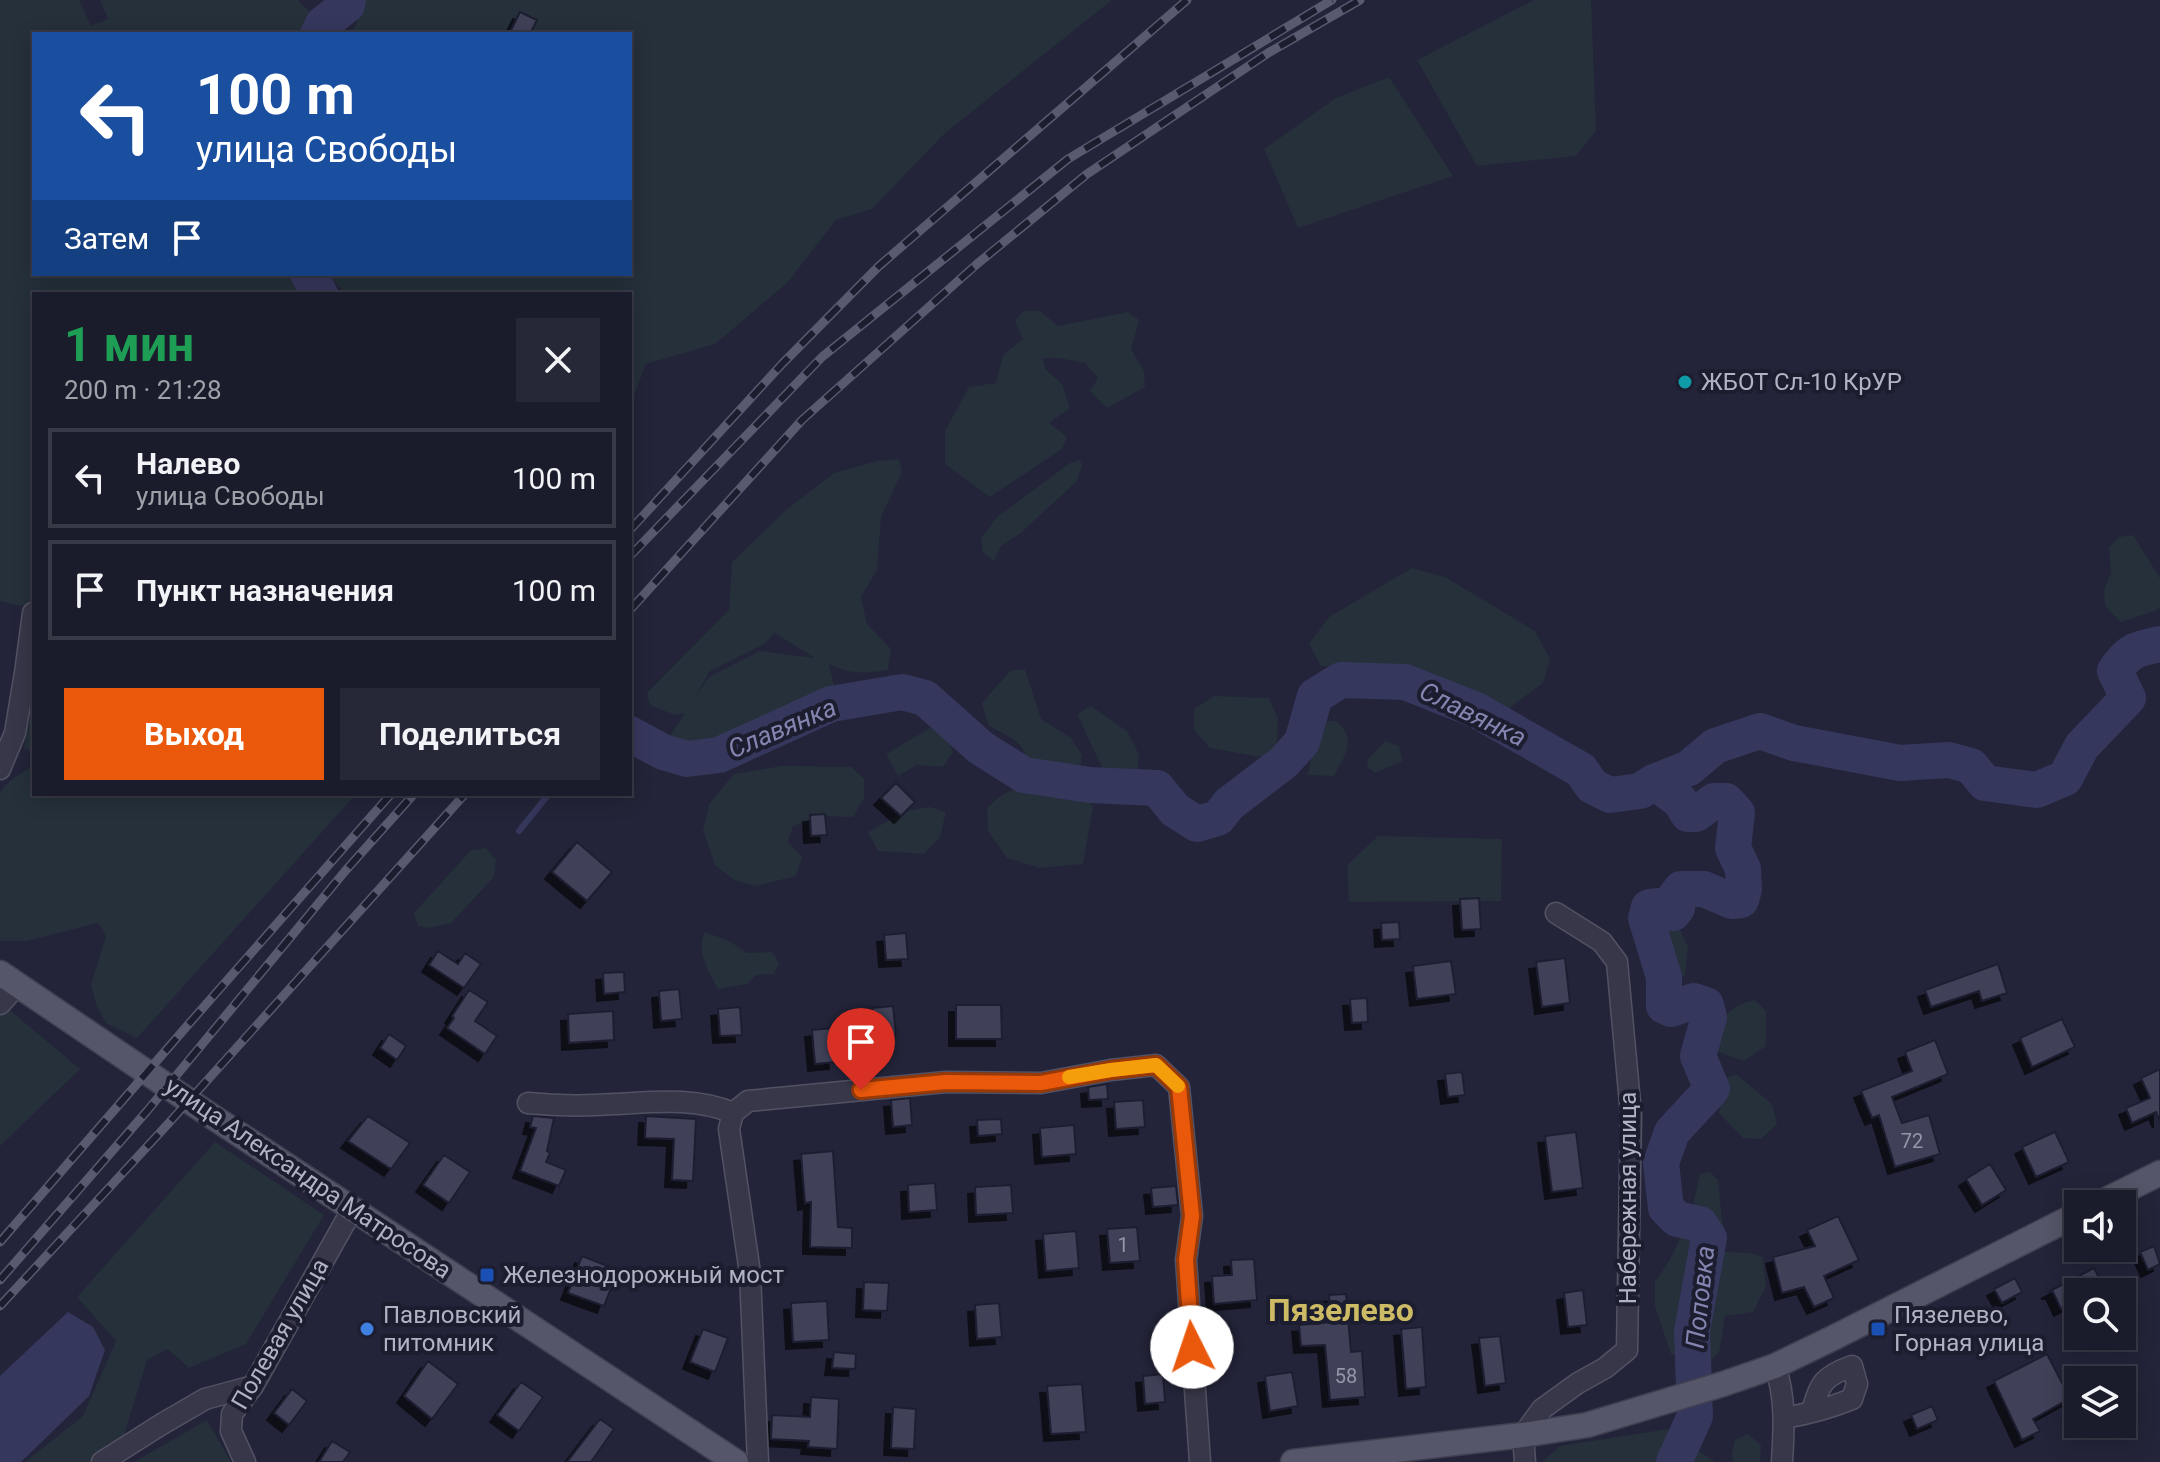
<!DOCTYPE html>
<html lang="ru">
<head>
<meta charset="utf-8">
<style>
  body { margin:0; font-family:Roboto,sans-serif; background:#272837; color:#f1f3f6; height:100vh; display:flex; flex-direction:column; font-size:30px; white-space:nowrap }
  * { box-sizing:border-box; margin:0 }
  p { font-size:26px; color:#9fa1a9 }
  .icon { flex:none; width:44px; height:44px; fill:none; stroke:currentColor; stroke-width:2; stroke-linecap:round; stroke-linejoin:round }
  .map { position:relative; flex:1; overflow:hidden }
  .side { position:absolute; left:32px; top:292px; width:600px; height:504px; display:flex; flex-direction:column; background:#1a1b2b; border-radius:0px; box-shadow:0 4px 20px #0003,0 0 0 2px #383947 }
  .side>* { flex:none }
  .banner { position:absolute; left:32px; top:32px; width:600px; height:244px; border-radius:0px; box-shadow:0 4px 20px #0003,0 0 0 2px #383947; background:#1a4fa0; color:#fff; overflow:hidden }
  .fabs { position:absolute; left:2064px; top:1190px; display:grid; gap:16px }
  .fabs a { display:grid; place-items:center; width:72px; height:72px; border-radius:0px; background:#1a1b2b; box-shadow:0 4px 20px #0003,0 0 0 2px #383947; font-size:40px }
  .pin { position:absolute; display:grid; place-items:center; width:68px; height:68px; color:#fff; margin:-82px -34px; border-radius:50% 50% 50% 0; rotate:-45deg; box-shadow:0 0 8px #0007 }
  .pin .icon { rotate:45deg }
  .me { position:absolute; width:88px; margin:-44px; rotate:356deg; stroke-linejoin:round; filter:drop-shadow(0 0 6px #0008) }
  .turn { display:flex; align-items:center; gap:28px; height:168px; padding:0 32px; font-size:36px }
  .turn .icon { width:104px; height:104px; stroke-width:2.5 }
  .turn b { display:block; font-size:56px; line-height:68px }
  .then { display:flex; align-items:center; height:76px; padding:0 32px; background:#0003; gap:16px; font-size:30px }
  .round { display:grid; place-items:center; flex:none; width:84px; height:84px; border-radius:0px; background:#272837 }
  .overview { display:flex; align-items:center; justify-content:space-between; height:136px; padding:0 32px }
  h1 { font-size:48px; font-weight:700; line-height:60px; color:#1e9e55 }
  .primary-button { display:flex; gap:16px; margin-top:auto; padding:16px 32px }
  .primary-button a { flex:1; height:92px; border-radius:0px; background:#ea580c; color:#fff; font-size:32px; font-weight:700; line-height:92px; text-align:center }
  .primary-button a+a { background:#272837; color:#f1f3f6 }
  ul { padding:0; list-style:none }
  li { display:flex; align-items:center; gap:24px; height:100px; margin:0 16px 12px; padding:0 16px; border:4px solid #383947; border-radius:0px }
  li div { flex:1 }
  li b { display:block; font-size:30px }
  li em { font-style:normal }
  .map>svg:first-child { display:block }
  .green { fill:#25303a; fill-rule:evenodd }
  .water { fill:#36375d }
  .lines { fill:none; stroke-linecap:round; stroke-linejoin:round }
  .stream { stroke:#36375d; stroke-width:6 }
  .river { stroke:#36375d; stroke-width:36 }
  .building { fill:#3f4159; stroke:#1e1f30; stroke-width:2; filter:url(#shadow) }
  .minor-casing { stroke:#525264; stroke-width:23 }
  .major-casing { stroke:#404052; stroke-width:27 }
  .minor { stroke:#373749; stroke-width:20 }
  .major { stroke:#555669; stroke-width:24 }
  .rail-casing { stroke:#595a70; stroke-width:9 }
  .rail { stroke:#1c1d2e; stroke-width:6; stroke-dasharray:18; stroke-linecap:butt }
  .route-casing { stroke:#983908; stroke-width:20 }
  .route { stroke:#ea580c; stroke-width:14 }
  .slow { stroke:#f59e0b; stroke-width:14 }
  .culture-dot { fill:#0f9aa8; stroke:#1c1d2e; stroke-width:3 }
  .transit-dot { fill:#1a4fb4; stroke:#1c1d2e; stroke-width:3 }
  .shop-dot { fill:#3f7fe0; stroke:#1c1d2e; stroke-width:3 }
  .labels { text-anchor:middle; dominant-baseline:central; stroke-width:8; stroke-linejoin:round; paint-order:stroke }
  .number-label { font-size:20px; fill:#9596aa }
  .poi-label { font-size:24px; fill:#b2b2c5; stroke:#1c1d2e; text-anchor:start }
  .street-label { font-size:24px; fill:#b2b2c5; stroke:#1c1d2e }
  .water-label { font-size:26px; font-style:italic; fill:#8385b0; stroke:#1c1d2e }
  .district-label { font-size:32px; font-weight:bold; fill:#cdba65; stroke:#1c1d2e }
</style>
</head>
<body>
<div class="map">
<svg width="2160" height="1462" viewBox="0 0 2160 1462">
  <defs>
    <filter id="shadow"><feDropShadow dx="-7" dy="7" stdDeviation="0" flood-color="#0009"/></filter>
  </defs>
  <rect width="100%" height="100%" fill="#232439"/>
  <path class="green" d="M 0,0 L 79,0 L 91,26 L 108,19 L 100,0 L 300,0 L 299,2 L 316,17 L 307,34 L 34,34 L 34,274 L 298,274 L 309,294 L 34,294 L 34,609 L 0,601 Z
    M 358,0 L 1112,0 L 944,134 L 872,209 L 836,220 L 787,283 L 715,344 L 646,364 L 630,406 L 630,294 L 347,294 L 326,274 L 630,274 L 630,34 L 350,34 L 357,23 Z
    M 1534,0 L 1591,0 L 1596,131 L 1576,156 L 1477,166 L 1417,60 Z
    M 1389,77 L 1453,176 L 1298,228 L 1264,149 L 1336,98 Z
    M 1023,311 L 1040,311 L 1058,326 L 1128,312 L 1139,320 L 1131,349 L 1144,371 L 1145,387 L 1107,408 L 1090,391 L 1098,378 L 1085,363 L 1059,358 L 1043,358 L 1045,369 L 1062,384 L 1070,408 L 1049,423 L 1067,437 L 1062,449 L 990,497 L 945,464 L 945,431 L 969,387 L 996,383 L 1003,355 L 1023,339 L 1015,321 Z
    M 899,459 L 902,472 L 881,517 L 877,570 L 861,597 L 867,624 L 891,649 L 888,670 C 866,674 848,674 829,664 L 835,690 L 696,754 L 664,745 L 685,713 L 675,715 L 650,705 L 647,693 L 729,610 L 732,562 L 786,510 L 834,473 L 877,461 ZM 774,633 L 815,658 L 760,651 L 709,677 L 695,697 L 710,671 L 766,643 Z
    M 1080,460 L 1082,465 L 1077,481 L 1022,532 L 1001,546 L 994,561 L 983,553 L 981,538 L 997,517 L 1070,463 Z
    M 2133,535 L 2160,578 L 2160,607 L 2157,610 L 2121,622 L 2105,606 L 2104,590 L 2111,573 L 2109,547 L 2119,537 Z
    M 1412,568 L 1445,577 L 1535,631 L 1550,659 L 1543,683 L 1505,711 L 1413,675 L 1321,666 L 1309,644 L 1329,617 Z
    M 1025,669 L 1041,719 L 1071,738 L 1082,755 L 1078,784 L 1093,807 L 1083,864 L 1040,868 L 1007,858 L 988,831 L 987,808 L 999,797 L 1025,783 C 1029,742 1021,744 988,725 L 982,703 L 1010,671 Z
    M 34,690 L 34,753 L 24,748 Z
    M 1214,696 L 1269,698 L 1278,718 L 1277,750 L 1260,757 L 1210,748 L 1194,730 L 1194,709 Z
    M 1091,706 L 1127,731 L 1139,755 L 1137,777 L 1109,782 L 1077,714 Z
    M 1336,721 C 1358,740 1345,755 1334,776 L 1308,775 L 1318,722 Z
    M 930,728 L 945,730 L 953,752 L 943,767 L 917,765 L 898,776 L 886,754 Z
    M 1385,741 L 1399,746 L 1402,761 L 1375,773 L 1367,767 L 1368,759 Z
    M 34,764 L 34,794 L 356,794 L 137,1038 L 106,1023 L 96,1004 L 91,985 L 106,936 L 98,923 L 27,941 L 0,941 L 0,793 C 6,780 23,774 34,764 Z
    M 782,766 L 851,767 L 864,779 L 864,798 L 853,817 L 820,816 L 793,826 L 788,842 L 802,857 L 796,876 L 755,886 L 734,880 L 715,865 L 703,830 L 709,804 L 734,774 Z
    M 930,807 L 946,812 L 940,837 L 924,854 L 878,851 L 868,832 L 906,811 Z
    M 1378,836 L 1502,839 L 1501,901 L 1349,902 L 1347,865 Z
    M 486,848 L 496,860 L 494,877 L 451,923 L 429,928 L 418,926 L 414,913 L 471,850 Z
    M 1661,917 L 1674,917 L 1688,947 L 1685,975 L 1674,981 L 1655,979 L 1647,952 L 1651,922 Z
    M 705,932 L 729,941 L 747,953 L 772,952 L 779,963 L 774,974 L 756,975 L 747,984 L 718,989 C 709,971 695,952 705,932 Z
    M 1755,1000 L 1766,1011 L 1766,1046 L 1744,1061 L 1715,1051 C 1720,1022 1723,1007 1755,1000 Z
    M 5,1006 L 80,1069 L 0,1146 L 0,1011 Z
    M 1736,1074 L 1772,1104 L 1777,1124 L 1761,1139 L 1743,1138 L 1719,1113 L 1725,1078 Z
    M 215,1142 L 324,1215 L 246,1344 L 189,1368 L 168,1349 L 147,1360 L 122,1442 L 89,1462 L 25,1462 L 83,1416 L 116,1341 L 77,1297 Z
    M 1710,1172 L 1718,1180 L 1725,1252 L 1750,1253 L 1763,1257 L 1766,1286 L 1753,1312 L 1725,1316 L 1719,1352 L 1707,1364 L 1694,1362 L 1671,1354 L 1655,1306 L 1655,1282 L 1669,1261 L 1690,1219 L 1700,1174 Z
    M 207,1420 L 231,1462 L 134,1462 Z
    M 1681,1427 L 1696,1436 L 1697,1450 L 1715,1462 L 1542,1462 L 1560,1446 Z
    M 1748,1434 L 1761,1445 L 1760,1462 L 1733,1462 L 1732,1454 L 1735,1440 Z"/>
  <path class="water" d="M 68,1312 L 93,1327 L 105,1350 L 89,1396 L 21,1462 L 0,1462 L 0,1376 Z"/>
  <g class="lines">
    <path class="stream" d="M 519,831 L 548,795 L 551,794"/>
    <path class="river" d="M 318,34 L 323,24 L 347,5 L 348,0
      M 308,274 L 320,294
      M 630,734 L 663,752 L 687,759 L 719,755 L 831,704 L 902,692 L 925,698 L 981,748 L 1024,775 L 1090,785 L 1157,788 L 1175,810 L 1197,824 L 1218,818 L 1229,804 L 1284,762 L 1302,742 L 1315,696 L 1341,680 L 1405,682 L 1476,710 L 1581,770 L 1592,786 L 1610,795 L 1640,791 L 1654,782 L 1689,768 L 1715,746 L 1760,731 L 1794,743 L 1900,763 L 1949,760 L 1971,766 L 1985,783 L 2037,790 L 2065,778 L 2082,746 L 2128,698 L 2115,671 C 2129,650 2136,649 2160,644
      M 1654,782 L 1680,801 L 1688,814 L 1696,814 L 1714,801 L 1726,801 L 1737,813 L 1733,848 L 1743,869 L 1744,889 L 1741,900 L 1732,901 L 1704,889 L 1681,889 L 1675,897 L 1677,908 L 1673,913 L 1657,906 L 1649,907 L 1646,918 L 1664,977 L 1664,1006 L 1671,1009 L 1694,1001 L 1706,1005 L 1709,1017 L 1698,1056 L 1712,1089 L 1672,1132 L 1661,1163 L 1666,1208 L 1677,1219 L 1700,1224 L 1709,1238 L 1692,1331 L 1695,1416 L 1674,1462"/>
  </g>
  <path class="building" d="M 520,12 L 537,20 L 530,34 L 509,34 Z
    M 896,783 L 915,802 L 901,816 L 881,798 Z
    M 825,814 L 827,835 L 811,836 L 810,815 Z
    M 577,842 L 612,872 L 587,901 L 552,872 Z
    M 1479,898 L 1481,929 L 1462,930 L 1460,899 Z
    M 1399,922 L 1400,939 L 1382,940 L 1381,923 Z
    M 906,933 L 908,959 L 886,960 L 884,935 Z
    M 438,951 L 458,964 L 465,953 L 481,964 L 464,988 L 429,965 Z
    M 1565,958 L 1570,1003 L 1542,1007 L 1536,962 Z
    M 1451,961 L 1456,994 L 1417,999 L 1413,966 Z
    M 1998,964 L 2007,993 L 1982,1001 L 1979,991 L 1931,1007 L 1925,990 Z
    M 624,972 L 625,992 L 604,994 L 603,973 Z
    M 679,989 L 682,1019 L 661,1021 L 659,991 Z
    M 469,990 L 488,1002 L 475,1021 L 497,1036 L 485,1054 L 447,1028 L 454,1018 L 452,1016 Z
    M 1367,998 L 1368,1022 L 1352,1023 L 1350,999 Z
    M 956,1005 L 1001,1005 L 1002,1039 L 956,1039 Z
    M 893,1006 L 896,1034 L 874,1036 L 872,1008 Z
    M 740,1007 L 742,1035 L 720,1036 L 718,1009 Z
    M 613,1011 L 614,1040 L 569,1043 L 568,1014 Z
    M 2062,1019 L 2075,1047 L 2032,1067 L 2020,1038 Z
    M 834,1028 L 836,1062 L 815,1064 L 812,1030 Z
    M 389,1034 L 406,1046 L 397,1060 L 380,1048 Z
    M 1935,1040 L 1948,1074 L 1892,1097 L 1902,1123 L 1929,1115 L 1940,1154 L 1895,1167 L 1879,1115 L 1872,1118 L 1861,1091 L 1912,1071 L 1905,1052 Z
    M 2160,1069 L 2160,1121 L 2156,1112 L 2132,1123 L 2126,1108 L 2150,1098 L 2141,1078 Z
    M 1462,1072 L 1465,1095 L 1448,1097 L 1445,1074 Z
    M 1107,1084 L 1108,1099 L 1089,1100 L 1088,1087 Z
    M 910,1098 L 912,1125 L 893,1127 L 891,1100 Z
    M 1143,1100 L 1145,1127 L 1116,1129 L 1114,1102 Z
    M 368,1116 L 410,1143 L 391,1169 L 348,1141 Z
    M 533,1116 L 554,1118 L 547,1151 L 550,1153 L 546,1162 L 566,1170 L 559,1186 L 520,1171 L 536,1128 L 530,1127 Z
    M 646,1116 L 696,1119 L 693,1181 L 672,1180 L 674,1139 L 645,1138 Z
    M 1001,1119 L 1002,1134 L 978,1136 L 977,1120 Z
    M 1074,1125 L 1076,1154 L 1042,1157 L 1040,1128 Z
    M 1576,1132 L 1583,1188 L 1552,1192 L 1545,1136 Z
    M 2055,1132 L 2069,1162 L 2036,1177 L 2022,1147 Z
    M 833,1151 L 838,1227 L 852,1228 L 852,1248 L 810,1247 L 811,1202 L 805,1203 L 801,1154 Z
    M 444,1155 L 470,1172 L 449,1203 L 423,1185 Z
    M 1990,1164 L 2006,1190 L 1982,1205 L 1966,1179 Z
    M 935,1183 L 937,1210 L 909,1212 L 908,1185 Z
    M 1011,1185 L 1013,1213 L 976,1215 L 975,1187 Z
    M 1176,1186 L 1178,1205 L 1153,1207 L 1151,1188 Z
    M 1838,1216 L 1859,1260 L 1824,1276 L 1834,1298 L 1814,1307 L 1804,1287 L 1782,1293 L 1773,1257 L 1815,1246 L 1807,1230 Z
    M 1137,1227 L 1140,1261 L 1110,1263 L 1107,1229 Z
    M 1076,1231 L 1079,1268 L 1046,1271 L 1043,1234 Z
    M 2154,1246 L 2160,1264 L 2148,1270 L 2140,1252 Z
    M 582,1256 L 618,1270 L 604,1306 L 568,1293 Z
    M 1254,1259 L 1257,1300 L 1214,1304 L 1212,1276 L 1232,1275 L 1231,1260 Z
    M 2094,1268 L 2104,1287 L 2094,1292 L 2078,1292 L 2078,1300 L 2061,1309 L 2053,1292 L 2048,1292 Z
    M 2015,1278 L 2022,1292 L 2002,1303 L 1994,1289 Z
    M 864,1282 L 889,1283 L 887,1311 L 863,1310 Z
    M 1583,1290 L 1587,1325 L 1568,1327 L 1564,1293 Z
    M 1346,1294 L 1351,1352 L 1362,1351 L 1365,1397 L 1330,1400 L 1325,1345 L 1301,1346 L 1299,1325 L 1331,1322 L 1329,1295 Z
    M 827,1301 L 829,1340 L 793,1342 L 791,1303 Z
    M 999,1303 L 1002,1337 L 977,1339 L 975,1305 Z
    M 1422,1327 L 1426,1387 L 1406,1389 L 1401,1329 Z
    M 703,1329 L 728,1338 L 715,1372 L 690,1362 Z
    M 1500,1336 L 1506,1383 L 1485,1386 L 1479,1338 Z
    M 834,1352 L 856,1354 L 855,1369 L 832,1368 Z
    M 2047,1354 L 2063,1385 L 2069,1382 L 2076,1395 L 2033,1419 L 2040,1431 L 2022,1440 L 1994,1381 Z
    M 428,1361 L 458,1384 L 432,1419 L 404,1396 Z
    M 1292,1372 L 1298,1406 L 1270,1411 L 1265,1376 Z
    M 1163,1374 L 1165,1402 L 1145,1404 L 1143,1376 Z
    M 521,1382 L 543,1397 L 519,1431 L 497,1415 Z
    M 1082,1384 L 1086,1432 L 1051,1434 L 1047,1386 Z
    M 292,1389 L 307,1401 L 289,1425 L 274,1413 Z
    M 811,1397 L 839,1399 L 837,1449 L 808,1447 L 809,1441 L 771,1439 L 772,1415 L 810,1417 Z
    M 1932,1406 L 1938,1420 L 1917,1429 L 1911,1415 Z
    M 893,1407 L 916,1409 L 914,1449 L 891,1448 Z
    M 600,1419 L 614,1429 L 591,1462 L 567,1462 Z
    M 332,1441 L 350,1452 L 343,1462 L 319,1462 Z"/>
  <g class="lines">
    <g class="minor-casing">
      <path id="minor" d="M 0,769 L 15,733 L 25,673 L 33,613
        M 0,1004 L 18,984
        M 528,1103 C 557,1106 586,1106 615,1104 C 654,1102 696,1097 733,1113
        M 1775,1366 C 1786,1397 1784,1429 1782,1462
        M 1784,1418 C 1808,1414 1830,1408 1852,1399 L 1857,1384 L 1852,1366 C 1824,1376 1819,1383 1812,1412
        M 102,1462 L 162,1424 L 205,1399 L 253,1386
        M 245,1462 L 231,1431 L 232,1414 L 253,1386 L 353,1208
        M 758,1462 L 750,1273 L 729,1129 L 733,1113 L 748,1101 L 946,1082 L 1041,1083 L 1111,1070 L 1156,1065 L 1179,1087 L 1192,1216 L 1186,1260 L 1200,1462
        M 1525,1462 L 1523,1435 L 1542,1409 L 1578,1383 L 1605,1368 L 1627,1350 L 1631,1114 L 1617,962 L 1602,942 L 1556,913"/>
    </g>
    <g class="major-casing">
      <path id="major" d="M 0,973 L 207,1113 L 736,1462
        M 2098,1204 L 2160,1173
        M 1293,1462 L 1523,1435 L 1587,1425 L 1723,1384 L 1775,1366 L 1835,1337 L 2078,1214"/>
    </g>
    <use href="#minor" class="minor"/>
    <use href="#major" class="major"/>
    <g class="rail-casing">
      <path id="rail" d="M 630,530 L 782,364 L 879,266 L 1187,0
        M 630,556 L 822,357 L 1068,159 L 1332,0
        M 630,610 L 802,420 L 977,264 L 1087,174 L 1268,53 L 1360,0
        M 0,1242 L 187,1026 L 391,794
        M 0,1280 L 147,1111 L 346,870 L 414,794
        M 0,1306 L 167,1125 L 465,794"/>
    </g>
    <use href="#rail" class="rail"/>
  </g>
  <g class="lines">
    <g class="route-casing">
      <path id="route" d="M 861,1090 L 946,1082 L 1041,1083 L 1111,1070 L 1156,1065 L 1179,1087 L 1192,1216 L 1186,1260 L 1192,1347"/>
    </g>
    <use href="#route" class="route"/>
    <path class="slow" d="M 1069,1077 L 1111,1070 L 1156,1065 L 1178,1086"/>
  </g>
  <circle class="culture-dot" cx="1685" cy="382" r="8"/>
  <g class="transit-dot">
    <rect x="479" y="1267" width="16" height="16" rx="4"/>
    <rect x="1870" y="1321" width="16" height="16" rx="4"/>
  </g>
  <circle class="shop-dot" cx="367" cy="1329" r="8"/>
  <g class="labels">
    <g class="number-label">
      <text x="1912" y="1141">72</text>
      <text x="1123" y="1245">1</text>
      <text x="1346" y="1376">58</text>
    </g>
    <g class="poi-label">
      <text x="1701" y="382">ЖБОТ Сл-10 КрУР</text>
      <text x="503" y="1275">Железнодорожный мост</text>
      <text x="383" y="1315">Павловский<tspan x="383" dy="28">питомник</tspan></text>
      <text x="1894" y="1315">Пязелево,<tspan x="1894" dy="28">Горная улица</tspan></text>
    </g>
    <g class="street-label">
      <text transform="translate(308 1178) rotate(34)">улица Александра Матросова</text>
      <text transform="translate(1628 1198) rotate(-90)">Набережная улица</text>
      <text transform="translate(280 1334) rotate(-60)">Полевая улица</text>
    </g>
    <g class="water-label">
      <text transform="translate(1473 714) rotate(26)">Славянка</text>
      <text transform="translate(782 728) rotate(-23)">Славянка</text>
      <text transform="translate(1700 1297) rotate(-84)">Поповка</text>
    </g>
    <g class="district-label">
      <text x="1341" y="1310">Пязелево</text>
    </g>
  </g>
</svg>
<div class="fabs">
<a><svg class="icon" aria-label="sound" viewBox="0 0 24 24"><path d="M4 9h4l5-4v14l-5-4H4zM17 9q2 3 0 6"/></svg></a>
<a><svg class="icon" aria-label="search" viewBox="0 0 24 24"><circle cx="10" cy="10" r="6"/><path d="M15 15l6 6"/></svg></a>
<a><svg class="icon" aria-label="layers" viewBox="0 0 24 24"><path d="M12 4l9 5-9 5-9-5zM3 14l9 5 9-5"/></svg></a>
</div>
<div class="pin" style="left:861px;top:1090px;background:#d93025"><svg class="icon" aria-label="arrive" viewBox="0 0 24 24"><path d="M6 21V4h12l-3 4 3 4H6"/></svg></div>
<svg class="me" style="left:1192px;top:1347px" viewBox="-20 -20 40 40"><circle r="19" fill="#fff"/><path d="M0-13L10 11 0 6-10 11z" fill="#ea580c"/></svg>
<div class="banner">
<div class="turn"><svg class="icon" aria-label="left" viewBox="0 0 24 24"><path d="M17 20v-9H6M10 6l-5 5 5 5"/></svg><div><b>100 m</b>улица Свободы</div></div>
<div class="then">Затем<svg class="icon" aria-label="arrive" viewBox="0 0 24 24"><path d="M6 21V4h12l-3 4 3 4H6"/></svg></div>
</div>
<section class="side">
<div class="overview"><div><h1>1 мин</h1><p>200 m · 21:28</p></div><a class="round"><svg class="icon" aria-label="close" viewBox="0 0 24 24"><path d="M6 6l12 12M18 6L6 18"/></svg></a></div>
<ul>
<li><svg class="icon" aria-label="left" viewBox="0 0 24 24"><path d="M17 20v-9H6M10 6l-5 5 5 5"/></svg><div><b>Налево</b><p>улица Свободы</p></div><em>100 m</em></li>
<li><svg class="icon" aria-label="arrive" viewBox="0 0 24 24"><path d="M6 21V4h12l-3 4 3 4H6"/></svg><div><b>Пункт назначения</b></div><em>100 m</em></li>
</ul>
<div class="primary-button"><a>Выход</a><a>Поделиться</a></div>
</section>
</div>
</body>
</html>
